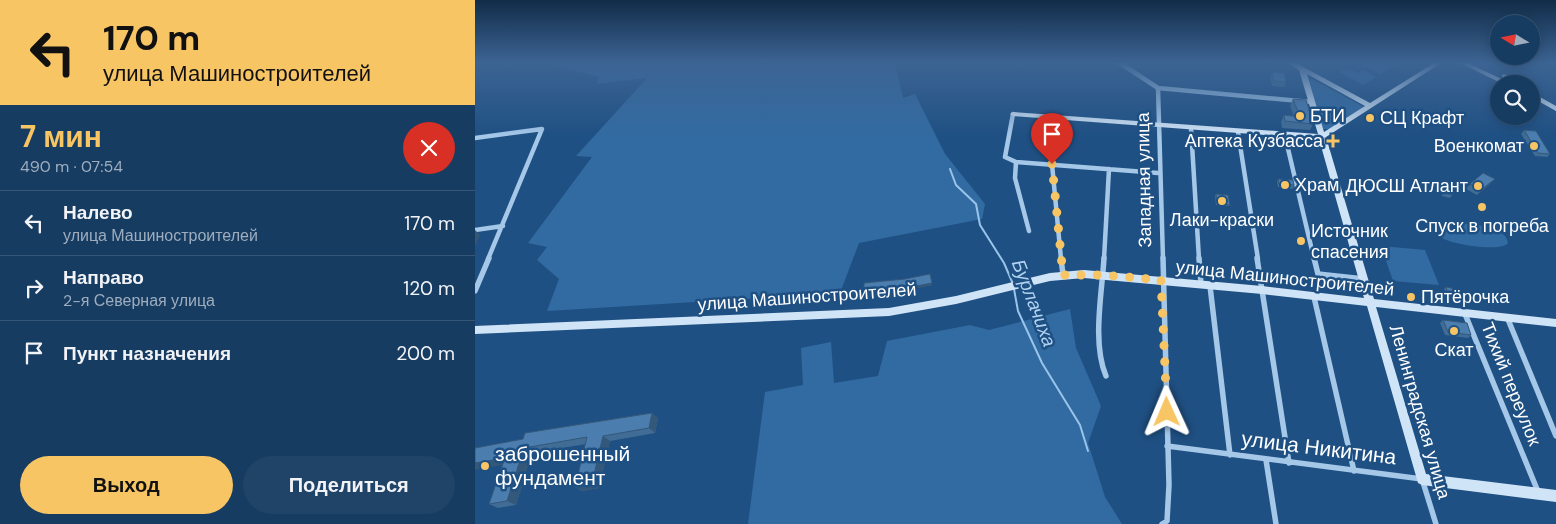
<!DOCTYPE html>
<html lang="ru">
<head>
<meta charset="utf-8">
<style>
  body { margin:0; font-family:"DM Sans",sans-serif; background:#204368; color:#f1f3f6; height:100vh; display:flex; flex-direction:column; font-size:19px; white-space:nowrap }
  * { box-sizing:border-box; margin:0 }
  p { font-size:16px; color:#9eadbe }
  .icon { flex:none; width:28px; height:28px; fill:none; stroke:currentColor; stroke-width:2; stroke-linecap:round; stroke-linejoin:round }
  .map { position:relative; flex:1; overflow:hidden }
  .details { display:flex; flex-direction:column; background:#173c62; width:475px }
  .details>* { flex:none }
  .guide { background:#f8c565; color:#111; overflow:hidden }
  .needle { width:32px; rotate:280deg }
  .controls { position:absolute; left:1015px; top:15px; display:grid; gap:10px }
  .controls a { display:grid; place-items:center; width:50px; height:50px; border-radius:50%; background:#173c62; box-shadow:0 2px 12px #0003,0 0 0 1px #365677; font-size:25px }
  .pin { position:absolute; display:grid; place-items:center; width:42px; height:42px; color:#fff; margin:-51px -21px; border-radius:50% 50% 50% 0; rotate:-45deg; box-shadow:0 0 5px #0007 }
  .pin .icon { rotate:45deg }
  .me { position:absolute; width:55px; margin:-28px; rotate:359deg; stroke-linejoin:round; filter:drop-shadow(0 0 4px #0008) }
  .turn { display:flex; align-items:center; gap:18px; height:105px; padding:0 20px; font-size:22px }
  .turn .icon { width:65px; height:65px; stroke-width:2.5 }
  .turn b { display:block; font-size:35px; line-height:42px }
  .round { display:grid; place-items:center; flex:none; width:52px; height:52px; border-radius:26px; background:#204368 }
  .headline { display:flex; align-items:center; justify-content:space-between; height:85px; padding:0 20px }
  h1 { font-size:30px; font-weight:700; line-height:38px; color:#f8c565 }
  .primary-button { display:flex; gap:10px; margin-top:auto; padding:10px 20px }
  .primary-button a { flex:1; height:58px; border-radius:30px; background:#f8c565; color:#111; font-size:20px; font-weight:700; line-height:58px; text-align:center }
  .primary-button a+a { background:#204368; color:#f1f3f6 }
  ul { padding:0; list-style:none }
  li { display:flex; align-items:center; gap:15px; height:65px; padding:0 20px; border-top:1px solid #365677 }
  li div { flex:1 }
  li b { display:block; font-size:19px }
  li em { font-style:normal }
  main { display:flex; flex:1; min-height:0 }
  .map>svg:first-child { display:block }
  .green { fill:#326ba1 }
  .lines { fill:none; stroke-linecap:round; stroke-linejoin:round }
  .stream { stroke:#99c4eb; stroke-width:2 }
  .street-far1 { stroke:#a5c8e9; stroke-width:4.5 }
  .street { stroke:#a5c8e9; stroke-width:5.5 }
  .secondary { fill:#d0e4f7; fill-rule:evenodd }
  .wall { fill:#406c96 }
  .shaded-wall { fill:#34587a }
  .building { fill:#4b7dae; stroke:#34587a }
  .route { stroke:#f8c565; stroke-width:9; stroke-dasharray:0 16.2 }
  .poi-dot { fill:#f8c565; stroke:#1f5083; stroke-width:2 }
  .labels { text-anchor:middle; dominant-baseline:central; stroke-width:5; stroke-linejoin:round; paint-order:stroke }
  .poi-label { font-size:18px; fill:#fff; stroke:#1f5083; text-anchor:start }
  .street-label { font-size:18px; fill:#fff; stroke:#1f5083 }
  .water-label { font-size:19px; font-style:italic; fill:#b1d2f1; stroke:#1f5083 }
  .near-street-label { font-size:21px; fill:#fff; stroke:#1f5083 }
  .near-poi-label { font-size:21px; fill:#fff; stroke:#1f5083; text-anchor:start }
</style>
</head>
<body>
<main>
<section class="details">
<div class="guide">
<div class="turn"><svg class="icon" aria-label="left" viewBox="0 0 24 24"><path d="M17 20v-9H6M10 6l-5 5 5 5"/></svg><div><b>170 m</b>улица Машиностроителей</div></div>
</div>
<div class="headline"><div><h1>7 мин</h1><p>490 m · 07:54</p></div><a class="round" style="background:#d93025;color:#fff"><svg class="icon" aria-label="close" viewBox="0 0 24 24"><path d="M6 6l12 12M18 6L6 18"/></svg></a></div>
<ul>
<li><svg class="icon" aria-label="left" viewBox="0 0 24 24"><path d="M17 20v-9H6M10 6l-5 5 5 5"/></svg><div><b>Налево</b><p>улица Машиностроителей</p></div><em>170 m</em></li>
<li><svg class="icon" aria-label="right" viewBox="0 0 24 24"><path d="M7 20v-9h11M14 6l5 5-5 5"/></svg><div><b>Направо</b><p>2-я Северная улица</p></div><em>120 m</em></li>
<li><svg class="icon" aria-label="arrive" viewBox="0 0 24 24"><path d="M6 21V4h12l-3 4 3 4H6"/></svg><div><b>Пункт назначения</b></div><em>200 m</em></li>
</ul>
<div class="primary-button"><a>Выход</a><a>Поделиться</a></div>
</section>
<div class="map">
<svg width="1081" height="524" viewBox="0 0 1081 524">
  <rect width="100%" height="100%" fill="#1f5083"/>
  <path class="green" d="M 72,63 L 420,63 L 428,98 L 440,94 L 470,154 L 510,204 L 507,219 L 384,243 L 365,293 L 72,311 L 84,279 L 62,260 L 72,247 L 53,243 L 117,157 L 101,156 L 172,78 L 121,84 L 124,77 Z
    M 882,63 L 924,63 L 905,74 Z
    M 872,68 L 883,73 L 888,70 L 901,77 L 888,85 L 865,72 Z
    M 835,79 L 839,80 L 889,107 L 856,129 L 848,129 L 832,80 Z
    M 968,222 C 984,224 1031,222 1033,243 C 1027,252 975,245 966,237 C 963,234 962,231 961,227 Z
    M 906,246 L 950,250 L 964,285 L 918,281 Z
    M 595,309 L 601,348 L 626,406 L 613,443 L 630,497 L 647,524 L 273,524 L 290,392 L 328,385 L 326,348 L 356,342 L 359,383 L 403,376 L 412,341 L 495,325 L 514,330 Z"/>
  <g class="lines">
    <path class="stream" d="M 475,169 L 481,185 L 501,204 L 505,225 L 529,263 L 538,284
      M 539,289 L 543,311 L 567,363 L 605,425 L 613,451"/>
    <path class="street-far1" d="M 645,63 L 683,88 L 688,259
      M 683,88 L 836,102
      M 538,114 L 530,157 L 541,162 L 683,173
      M 716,128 L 724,259
      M 763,132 L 783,259
      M 810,136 L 839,259
      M 0,138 L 67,129 L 13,259
      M 541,162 L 540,178 L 554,231
      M 577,164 L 586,259
      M 0,230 L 28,226
      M 629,259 L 634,169"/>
    <path class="street" d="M 586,258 L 588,275
      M 629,258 C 627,293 617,343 631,376
      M 724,258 L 726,284
      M 782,258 L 814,463
      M 839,258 L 843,274 L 889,279
      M 735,286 L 755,455
      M 0,291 L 14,258
      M 839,297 L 879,471
      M 990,314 L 1064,494
      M 1032,317 L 1081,436
      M 692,446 L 947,479 L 961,524
      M 791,460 L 801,524
      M 687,524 L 692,521 L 694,485 L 688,258"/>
    <path class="secondary" d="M 813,63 L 821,63 L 895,103 L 959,63 L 966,63 L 851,137 L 899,299 L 1081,319 L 1081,327 L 901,307 L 951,474 L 1081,490 L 1081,502 L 947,485 L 943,483 L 892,306 L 787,294 L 609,278 L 575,281 L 481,304 L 414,316 L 0,334 L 0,326 L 414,308 L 481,296 L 575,273 L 609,270 L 787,286 L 889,298 L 844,139 L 538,116 L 535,114 L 538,112 L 843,134 L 824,70 ZM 832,74 L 890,106 L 849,132 Z
      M 985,63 L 993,63 L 1037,84 L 1028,84 Z
      M 1029,74 L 1047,83 L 1048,84 L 1039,84 L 1027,77 L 1027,75 Z
      M 1056,92 L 1081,106 L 1081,111 L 1056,97 Z"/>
  </g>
  <path class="wall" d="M 797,72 L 811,82 L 809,87 L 797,86 L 795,77 Z
    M 818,99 L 838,124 L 835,130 L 807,128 L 806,122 L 809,115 L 819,116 L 815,106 Z
    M 1049,130 L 1075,154 L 1072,157 L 1060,156 L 1046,134 Z
    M 803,179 L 819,185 L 818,189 L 803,187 L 802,182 Z
    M 995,184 L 1015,184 L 1002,195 L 991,189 Z
    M 968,188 L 978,194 L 975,198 L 967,196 L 966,192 Z
    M 741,194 L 755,205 L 754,206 L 741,205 L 740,196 Z
    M 455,274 L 457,285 L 432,290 L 394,292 L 393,290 L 390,290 L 389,288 Z
    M 971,287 L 986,301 L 984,303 L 974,301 L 969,289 Z
    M 968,320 L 996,335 L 993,338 L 970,335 L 965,323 Z
    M 183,418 L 180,433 L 135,441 L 124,488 L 107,491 L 100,487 L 111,444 L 57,453 L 41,505 L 23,508 L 14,504 L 27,465 L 0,448 Z"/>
  <path class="shaded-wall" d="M 1020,179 L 1015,184 L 1002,195 L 1006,190 Z
    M 0,230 L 5,235 L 0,246 Z
    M 457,283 L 457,285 L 432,290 L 431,288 Z
    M 177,413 L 183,418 L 180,433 L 174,428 Z
    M 128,436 L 135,441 L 124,488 L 107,491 L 100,487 Z
    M 49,448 L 57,453 L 41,505 L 32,501 Z
    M 30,458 L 38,463 L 0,470 L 0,463 Z"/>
  <path class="building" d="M 797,72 L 809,73 L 811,82 L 799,81 Z
    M 818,99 L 831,100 L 838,124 L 810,121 L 809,115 L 825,117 Z
    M 1049,130 L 1061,131 L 1075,154 L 1063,153 Z
    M 1008,173 L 1020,179 L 1006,190 L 995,184 Z
    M 803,179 L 818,180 L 819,185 L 804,184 Z
    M 968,188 L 976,189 L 978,194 L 970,193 Z
    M 741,194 L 753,195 L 755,205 L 742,203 Z
    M 455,274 L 457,283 L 431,288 L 393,290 L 393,287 L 389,288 L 389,283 L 430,279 Z
    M 971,287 L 981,289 L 986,301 L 975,300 Z
    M 968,320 L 992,323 L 996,335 L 973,332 Z
    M 177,413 L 174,428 L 128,436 L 117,483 L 100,487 L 112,437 L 49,448 L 32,501 L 14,504 L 30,458 L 0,463 L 0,448 L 48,439 L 50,433 Z"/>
  <linearGradient id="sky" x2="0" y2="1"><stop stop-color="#112c48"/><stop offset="0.46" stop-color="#3c6493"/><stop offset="1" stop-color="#3c6493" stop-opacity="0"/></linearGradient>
  <rect width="1081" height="136" fill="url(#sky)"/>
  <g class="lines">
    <path class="route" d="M 577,164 L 588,275 L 628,275 L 686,280 L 692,412"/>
  </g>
  <g class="poi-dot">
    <circle cx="825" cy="116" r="5"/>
    <circle cx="895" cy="118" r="5"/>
    <path d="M855.5 133.5h5v5h5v5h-5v5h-5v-5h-5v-5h5z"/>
    <circle cx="1059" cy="146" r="5"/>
    <circle cx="810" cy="185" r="5"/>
    <circle cx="1003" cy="186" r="5"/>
    <circle cx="747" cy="201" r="5"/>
    <circle cx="1007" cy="207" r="5"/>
    <circle cx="826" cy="241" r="5"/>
    <circle cx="936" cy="297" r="5"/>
    <circle cx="979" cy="331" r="5"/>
    <circle cx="10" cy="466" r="5"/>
  </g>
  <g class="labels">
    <g class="poi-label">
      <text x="835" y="116">БТИ</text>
      <text x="905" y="118">СЦ Крафт</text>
      <text x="848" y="141" text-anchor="end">Аптека Кузбасса</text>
      <text x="1049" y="146" text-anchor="end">Военкомат</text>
      <text x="820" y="185">Храм</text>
      <text x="993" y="186" text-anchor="end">ДЮСШ Атлант</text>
      <text x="747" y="220" text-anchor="middle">Лаки-краски</text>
      <text x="1007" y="226" text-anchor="middle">Спуск в погреба</text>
      <text x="836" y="231">Источник<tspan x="836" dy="21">спасения</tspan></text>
      <text x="946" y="297">Пятёрочка</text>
      <text x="979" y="350" text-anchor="middle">Скат</text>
    </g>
    <g class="street-label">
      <text transform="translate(669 180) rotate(-91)">Западная улица</text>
      <text transform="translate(810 278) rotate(6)">улица Машиностроителей</text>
      <text transform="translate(332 297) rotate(-4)">улица Машиностроителей</text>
      <text transform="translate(1036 384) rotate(68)">Тихий переулок</text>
      <text transform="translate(945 412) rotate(74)">Ленинградская улица</text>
    </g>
    <g class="water-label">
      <text transform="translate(559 303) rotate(69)">Бурлачиха</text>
    </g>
    <g class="near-street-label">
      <text transform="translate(844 448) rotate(7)">улица Никитина</text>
    </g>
    <g class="near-poi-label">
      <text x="20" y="454">заброшенный<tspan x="20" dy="24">фундамент</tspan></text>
    </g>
  </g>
</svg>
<div class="controls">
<a><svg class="needle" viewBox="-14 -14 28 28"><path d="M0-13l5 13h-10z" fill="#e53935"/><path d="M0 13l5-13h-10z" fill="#9eadbe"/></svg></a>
<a><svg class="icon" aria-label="search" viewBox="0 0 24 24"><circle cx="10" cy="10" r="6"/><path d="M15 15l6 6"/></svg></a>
</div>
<div class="pin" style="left:577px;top:164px;background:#d93025"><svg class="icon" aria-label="arrive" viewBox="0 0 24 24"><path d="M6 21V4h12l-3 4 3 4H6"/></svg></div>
<svg class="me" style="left:692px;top:412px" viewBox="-20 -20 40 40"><path d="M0-17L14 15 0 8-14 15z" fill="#f8c565" stroke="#fff" stroke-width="4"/></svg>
</div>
</main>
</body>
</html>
